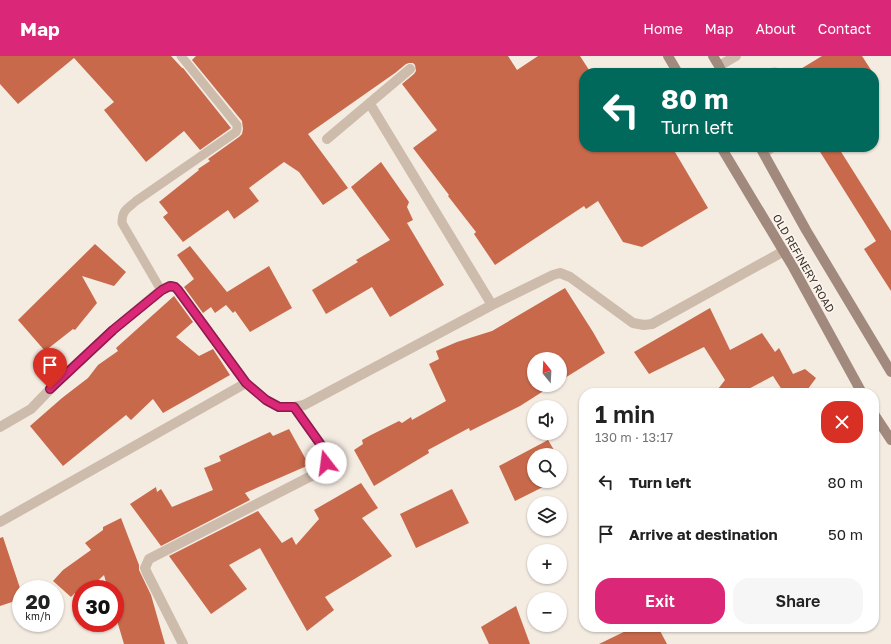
<!DOCTYPE html>
<html lang="en">
<head>
<meta charset="utf-8">
<style>
  body { margin:0; font-family:"Golos Text",sans-serif; background:#f6f6f6; color:#222; height:100vh; display:flex; flex-direction:column; font-size:15px; white-space:nowrap }
  * { box-sizing:border-box; margin:0 }
  p { font-size:13px; color:#767676 }
  .icon { flex:none; width:22px; height:22px; fill:none; stroke:currentColor; stroke-width:2; stroke-linecap:round; stroke-linejoin:round }
  .map { position:relative; flex:1; overflow:hidden }
  .details { position:absolute; left:579px; top:332px; width:300px; height:244px; display:flex; flex-direction:column; background:#fff; border-radius:16px; box-shadow:0 1px 3px #0004 }
  .details>* { flex:none }
  .banner { position:absolute; left:579px; top:12px; width:300px; height:84px; border-radius:16px; box-shadow:0 1px 3px #0004; background:#00695c; color:#fff; overflow:hidden }
  .needle { width:26px; rotate:342deg }
  .tools { position:absolute; left:527px; top:296px; display:grid; gap:8px }
  .tools a { display:grid; place-items:center; width:40px; height:40px; border-radius:50%; background:#fff; box-shadow:0 1px 3px #0004; font-size:20px }
  .speed { position:absolute; left:12px; top:524px; display:flex; gap:8px; font-size:20px; font-weight:700; text-align:center }
  .speed>* { display:grid; place-content:center; width:52px; height:52px; border-radius:50%; background:#fff; box-shadow:0 1px 3px #0004; line-height:1 }
  .speed small { font-size:10px; font-weight:400 }
  .speed .limit { border:6px solid #d22; background:#fff; color:#111 }
  .pin { position:absolute; display:grid; place-items:center; width:34px; height:34px; color:#fff; margin:-41px -17px; border-radius:50% 50% 50% 0; rotate:-45deg; box-shadow:0 0 4px #0007 }
  .pin .icon { rotate:45deg }
  .me { position:absolute; width:44px; margin:-22px; rotate:345deg; stroke-linejoin:round; filter:drop-shadow(0 0 3px #0008) }
  .turn { display:flex; align-items:center; gap:14px; height:84px; padding:0 16px; font-size:18px }
  .turn .icon { width:52px; height:52px; stroke-width:2.5 }
  .turn b { display:block; font-size:28px; line-height:34px }
  .round { display:grid; place-items:center; flex:none; width:42px; height:42px; border-radius:16px; background:#f6f6f6 }
  .headline { display:flex; align-items:center; justify-content:space-between; height:68px; padding:0 16px }
  h1 { font-size:24px; font-weight:600; line-height:30px }
  .button { display:flex; gap:8px; margin-top:auto; padding:8px 16px }
  .button a { flex:1; height:46px; border-radius:16px; background:#db2777; color:#fff; font-size:16px; font-weight:600; line-height:46px; text-align:center }
  .button a+a { background:#f6f6f6; color:#222 }
  ul { padding:0; list-style:none }
  li { display:flex; align-items:center; gap:12px; height:52px; padding:0 16px }
  li div { flex:1 }
  li b { display:block; font-size:15px }
  li em { font-style:normal }
  header { display:flex; align-items:center; gap:24px; box-sizing:border-box; height:56px; padding:0 20px; background:#db2777; color:#fff }
  header strong { font-size:19px }
  nav { display:flex; gap:22px; margin-inline-start:auto; font-size:14px }
  .map>svg:first-child { display:block }
  .building { fill:#c8694b }
  .lines { fill:none; stroke-linecap:round; stroke-linejoin:round }
  .service { stroke:#cdbbac; stroke-width:9 }
  .minor { stroke:#cdbbac; stroke-width:10 }
  .secondary { stroke:#a18a7d; stroke-width:10 }
  .route-casing { stroke:#8e194d; stroke-width:10 }
  .route { stroke:#db2777; stroke-width:7 }
  .labels { text-anchor:middle; dominant-baseline:central; stroke-width:3.5; stroke-linejoin:round; paint-order:stroke }
  .street-label { font-size:11px; fill:#3b302b; stroke:#fbf5ee }
</style>
</head>
<body>
<header>
<strong>Map</strong>
<nav><a>Home</a><a>Map</a><a>About</a><a>Contact</a></nav>
</header>
<div class="map">
<svg width="891" height="588" viewBox="0 0 891 588">
  <rect width="100%" height="100%" fill="#f4ebe1"/>
  <path class="building" d="M 0,0 L 171,0 L 182,12 L 183,12 L 231,72 L 200,94 L 184,75 L 146,106 L 104,54 L 114,46 L 74,2 L 18,48 L 0,28 Z
    M 196,0 L 508,0 L 517,14 L 538,0 L 580,0 L 591,17 L 584,17 L 584,91 L 672,91 L 708,152 L 642,191 L 623,186 L 598,145 L 586,153 L 584,150 L 495,209 L 474,178 L 476,176 L 448,140 L 449,139 L 413,92 L 437,74 L 402,28 L 414,18 L 416,15 L 415,9 L 413,7 L 409,7 L 406,8 L 395,17 L 308,78 L 348,132 L 323,149 L 299,116 L 284,106 L 249,132 L 259,145 L 234,163 L 228,154 L 183,186 L 163,161 L 168,157 L 159,146 L 199,114 L 198,113 L 210,105 L 208,103 L 239,81 L 242,78 L 243,73 L 242,65 L 192,4 Z
    M 822,0 L 862,0 L 873,17 L 794,17 Z
    M 817,91 L 838,91 L 891,175 L 891,235 L 864,193 L 876,185 Z
    M 381,106 L 409,146 L 407,151 L 413,164 L 407,167 L 444,229 L 390,261 L 372,231 L 326,258 L 312,234 L 358,206 L 356,204 L 390,184 L 351,131 Z
    M 95,188 L 126,216 L 114,230 L 82,220 L 97,247 L 75,274 L 73,273 L 45,295 L 18,264 Z
    M 190,190 L 227,236 L 269,210 L 292,252 L 250,276 L 235,255 L 233,257 L 226,249 L 215,257 L 211,251 L 203,257 L 184,231 L 194,223 L 177,199 Z
    M 565,232 L 593,276 L 605,297 L 560,325 L 560,303 L 534,303 L 534,329 L 553,329 L 520,350 L 470,375 L 469,372 L 428,394 L 429,397 L 374,430 L 354,394 L 363,388 L 362,384 L 371,379 L 399,365 L 402,367 L 411,361 L 412,364 L 446,345 L 429,308 L 439,303 L 436,295 L 457,286 L 492,275 Z
    M 174,240 L 193,266 L 176,281 L 199,300 L 213,293 L 230,319 L 163,357 L 153,343 L 131,364 L 126,359 L 63,410 L 30,370 L 62,342 L 88,322 L 98,309 L 118,295 L 116,292 Z
    M 710,252 L 730,294 L 762,277 L 775,296 L 779,292 L 793,318 L 805,313 L 816,322 L 805,337 L 784,337 L 773,320 L 741,337 L 715,337 L 725,324 L 704,291 L 649,318 L 634,296 Z
    M 289,373 L 309,409 L 245,437 L 250,444 L 161,490 L 130,448 L 156,431 L 157,436 L 161,433 L 172,451 L 213,434 L 204,412 L 221,405 L 219,400 L 270,376 L 273,380 Z
    M 548,384 L 557,399 L 534,399 L 534,425 L 544,425 L 545,430 L 515,445 L 499,410 Z
    M 361,427 L 378,452 L 362,462 L 392,500 L 325,541 L 334,554 L 307,575 L 260,492 L 229,509 L 247,533 L 211,558 L 169,500 L 258,455 L 282,487 L 292,481 L 296,489 L 319,463 L 314,454 Z
    M 452,433 L 469,467 L 416,492 L 400,458 Z
    M 121,462 L 139,509 L 139,514 L 151,539 L 165,588 L 124,588 L 115,558 L 115,533 L 108,533 L 104,519 L 89,533 L 81,533 L 80,541 L 75,537 L 71,541 L 53,525 L 63,514 L 91,494 L 85,487 L 103,474 L 103,471 Z
    M 3,481 L 21,535 L 21,543 L 0,550 L 0,482 Z
    M 516,550 L 530,588 L 489,588 L 481,571 Z
    M 634,571 L 658,571 L 667,588 L 599,588 Z"/>
  <g class="lines">
    <path class="service" d="M 767,17 L 775,16 L 776,17
      M 764,98 L 773,91
      M 161,234 L 122,167 C 122,154 127,153 136,145 L 236,76 L 237,73 L 237,69 L 181,0"/>
    <path class="minor" d="M 719,10 L 736,0
      M 370,48 L 492,249
      M 327,83 L 410,13
      M 0,371 L 31,353 L 60,323 L 113,274 L 161,234 L 170,230 L 175,231 L 178,234 L 246,327 L 266,344 L 279,351 L 294,351 L 304,349 L 492,249 L 553,219 L 560,217 L 570,221 L 633,267 L 644,269 L 652,268 L 784,195
      M 0,466 L 246,327
      M 183,588 L 147,517 L 145,512 L 149,503 L 323,414 L 326,407 L 326,396 L 294,351"/>
    <path class="secondary" d="M 668,0 L 678,17
      M 713,0 L 719,10 L 722,17
      M 721,91 L 793,211 L 862,337
      M 760,91 L 806,174 L 891,316
      M 874,358 L 891,384"/>
  </g>
  <g class="lines">
    <g class="route-casing">
      <path id="route" d="M 50,333 L 113,274 L 162,234 L 170,230 L 175,231 L 178,234 L 246,327 L 266,344 L 279,351 L 294,351 L 326,396 L 326,407"/>
    </g>
    <use href="#route" class="route"/>
  </g>
  <g class="labels">
    <g class="street-label">
      <text transform="translate(804 207) rotate(60)">OLD REFINERY ROAD</text>
    </g>
  </g>
</svg>
<div class="tools">
<a><svg class="needle" viewBox="-14 -14 28 28"><path d="M0-13l5 13h-10z" fill="#e53935"/><path d="M0 13l5-13h-10z" fill="#767676"/></svg></a>
<a><svg class="icon" aria-label="sound" viewBox="0 0 24 24"><path d="M4 9h4l5-4v14l-5-4H4zM17 9q2 3 0 6"/></svg></a>
<a><svg class="icon" aria-label="search" viewBox="0 0 24 24"><circle cx="10" cy="10" r="6"/><path d="M15 15l6 6"/></svg></a>
<a><svg class="icon" aria-label="layers" viewBox="0 0 24 24"><path d="M12 4l9 5-9 5-9-5zM3 14l9 5 9-5"/></svg></a>
<a>+</a>
<a>−</a>
</div>
<div class="speed"><div>20<small>km/h</small></div><div class="limit">30</div></div>
<div class="pin" style="left:50px;top:333px;background:#d93025"><svg class="icon" aria-label="arrive" viewBox="0 0 24 24"><path d="M6 21V4h12l-3 4 3 4H6"/></svg></div>
<svg class="me" style="left:326px;top:407px" viewBox="-20 -20 40 40"><circle r="19" fill="#fff"/><path d="M0-13L10 11 0 6-10 11z" fill="#db2777"/></svg>
<div class="banner">
<div class="turn"><svg class="icon" aria-label="left" viewBox="0 0 24 24"><path d="M17 20v-9H6M10 6l-5 5 5 5"/></svg><div><b>80 m</b>Turn left</div></div>
</div>
<section class="details">
<div class="headline"><div><h1>1 min</h1><p>130 m · 13:17</p></div><a class="round" style="background:#d93025;color:#fff"><svg class="icon" aria-label="close" viewBox="0 0 24 24"><path d="M6 6l12 12M18 6L6 18"/></svg></a></div>
<ul>
<li><svg class="icon" aria-label="left" viewBox="0 0 24 24"><path d="M17 20v-9H6M10 6l-5 5 5 5"/></svg><div><b>Turn left</b></div><em>80 m</em></li>
<li><svg class="icon" aria-label="arrive" viewBox="0 0 24 24"><path d="M6 21V4h12l-3 4 3 4H6"/></svg><div><b>Arrive at destination</b></div><em>50 m</em></li>
</ul>
<div class="button"><a>Exit</a><a>Share</a></div>
</section>
</div>
</body>
</html>
